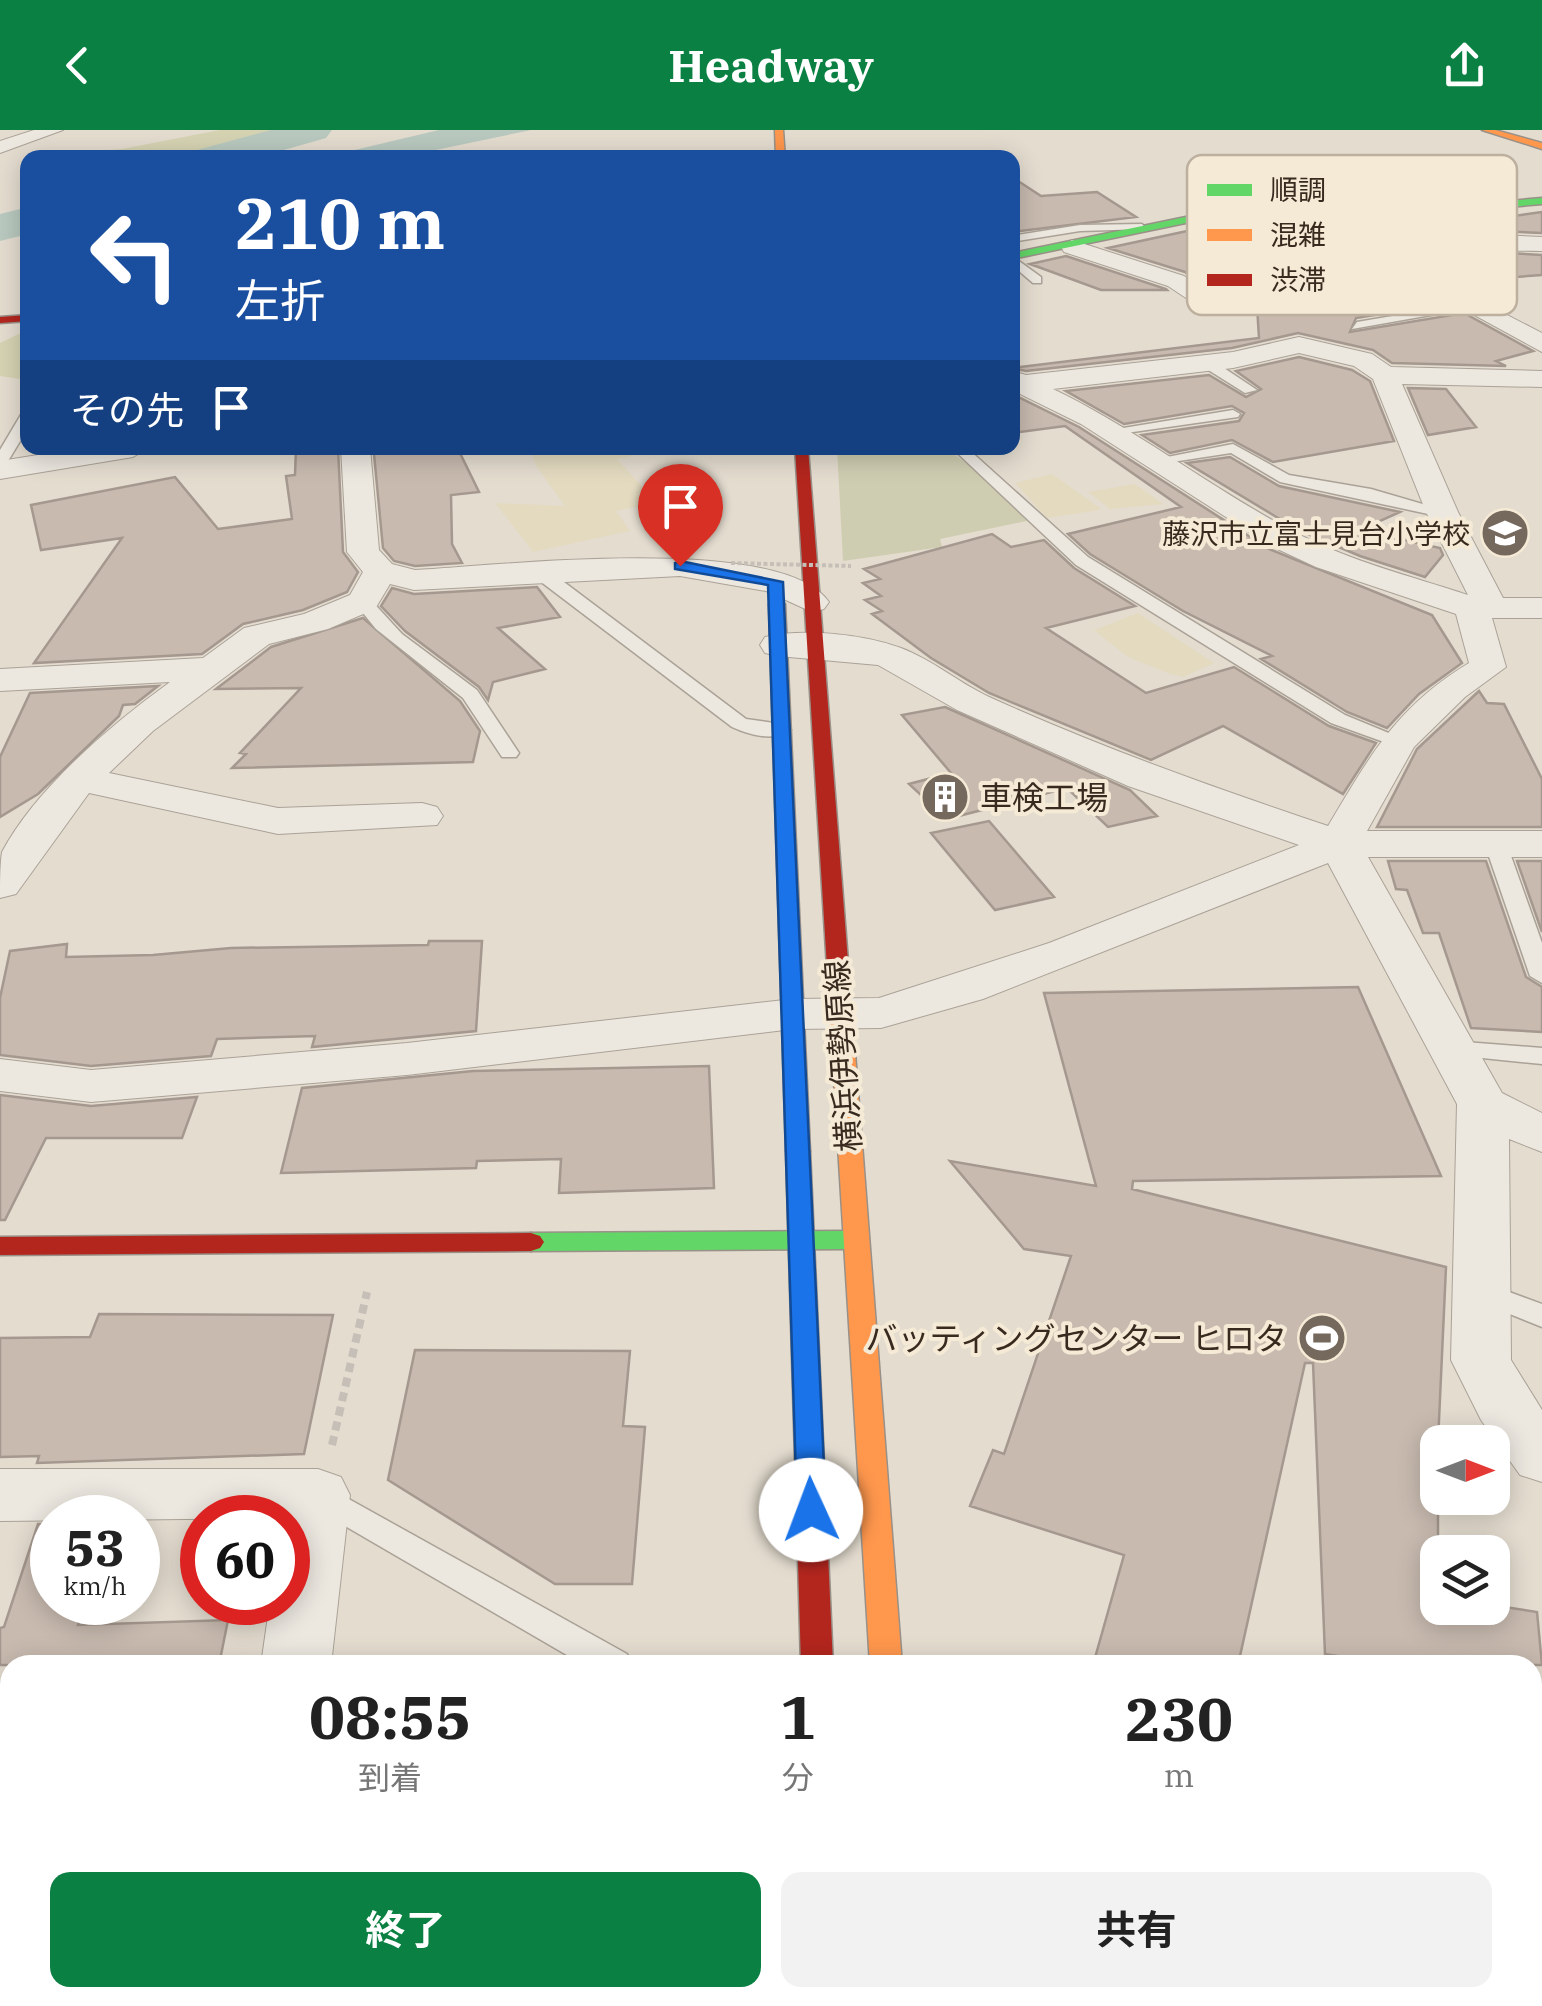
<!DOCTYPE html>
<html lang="ja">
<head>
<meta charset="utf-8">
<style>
  body { margin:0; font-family:"IBM Plex Serif","Noto Sans JP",serif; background:#f2f2f2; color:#222; height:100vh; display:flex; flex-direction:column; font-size:38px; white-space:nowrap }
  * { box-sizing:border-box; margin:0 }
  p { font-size:32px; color:#767676 }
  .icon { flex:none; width:55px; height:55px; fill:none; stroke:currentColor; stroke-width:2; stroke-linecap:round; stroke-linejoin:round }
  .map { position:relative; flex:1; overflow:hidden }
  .drawer { position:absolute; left:0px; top:1525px; width:1542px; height:352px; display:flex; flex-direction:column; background:#fff; border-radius:30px 30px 0 0; box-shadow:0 5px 25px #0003 }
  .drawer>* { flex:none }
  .hud { position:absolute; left:20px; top:20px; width:1000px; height:305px; border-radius:20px; box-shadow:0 5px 25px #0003; background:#1a4fa0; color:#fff; overflow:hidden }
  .needle { width:65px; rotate:90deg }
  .controls { position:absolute; left:1420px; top:1295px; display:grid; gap:20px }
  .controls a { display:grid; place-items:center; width:90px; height:90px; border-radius:20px; background:#fff; box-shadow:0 5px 25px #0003; font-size:50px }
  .speed { position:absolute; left:30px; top:1365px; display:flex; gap:20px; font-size:50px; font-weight:700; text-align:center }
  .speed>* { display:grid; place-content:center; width:130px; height:130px; border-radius:50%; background:#fff; box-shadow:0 5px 25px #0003; line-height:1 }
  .speed small { font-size:25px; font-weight:400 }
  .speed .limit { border:15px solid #d22; background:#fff; color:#111 }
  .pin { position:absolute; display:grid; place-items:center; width:85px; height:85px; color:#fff; margin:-102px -42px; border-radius:50% 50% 50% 0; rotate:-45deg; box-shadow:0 0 10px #0007 }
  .pin .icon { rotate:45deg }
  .me { position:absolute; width:110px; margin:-55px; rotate:358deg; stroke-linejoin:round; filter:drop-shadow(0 0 8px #0008) }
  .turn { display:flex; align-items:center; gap:35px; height:210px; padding:0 50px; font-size:45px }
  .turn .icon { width:130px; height:130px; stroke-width:2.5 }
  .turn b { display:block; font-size:70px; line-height:85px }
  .then { display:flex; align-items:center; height:95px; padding:0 50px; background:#0003; gap:20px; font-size:38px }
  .eta { display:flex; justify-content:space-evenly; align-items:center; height:170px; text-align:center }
  .eta b { font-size:60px; font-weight:700; line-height:70px }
  .primary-button { display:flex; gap:20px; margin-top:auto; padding:20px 50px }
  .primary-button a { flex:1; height:115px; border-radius:20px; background:#0b8043; color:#fff; font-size:40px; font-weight:700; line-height:115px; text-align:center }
  .primary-button a+a { background:#f2f2f2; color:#222 }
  header { display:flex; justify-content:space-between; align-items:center; height:130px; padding:0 50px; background:#0b8043; color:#fff; font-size:45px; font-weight:700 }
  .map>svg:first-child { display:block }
  .farmland { fill:#e3dac0 }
  .green { fill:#d5d3b2 }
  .cemetery { fill:#cfcdb1 }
  .water { fill:#b9c9bf }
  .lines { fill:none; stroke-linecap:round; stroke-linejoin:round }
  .river { fill:#b9c9bf; fill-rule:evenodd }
  .building { fill:#c8baaf; stroke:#a5988e; stroke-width:2.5 }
  .lane-casing { stroke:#aaa297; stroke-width:3 }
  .street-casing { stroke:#aaa297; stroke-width:2 }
  .fast-casing { stroke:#999188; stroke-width:3 }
  .slow-casing { stroke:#999188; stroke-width:3 }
  .jam-casing { stroke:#999188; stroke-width:3 }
  .path { stroke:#c5bfb7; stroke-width:8; stroke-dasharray:9 6; stroke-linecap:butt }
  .lane { fill:#ece8e0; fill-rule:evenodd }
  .street { fill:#ece8e0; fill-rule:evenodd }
  .fast { fill:#63d668; fill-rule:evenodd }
  .slow { fill:#ff974d; fill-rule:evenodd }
  .jam { fill:#b3261e; fill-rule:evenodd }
  .path-bridge { stroke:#c5bfb7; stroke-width:4; stroke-dasharray:4 2.5; stroke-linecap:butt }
  .route { fill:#1a73e8; stroke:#114b97; stroke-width:2.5 }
  .labels { text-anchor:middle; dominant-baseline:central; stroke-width:8; stroke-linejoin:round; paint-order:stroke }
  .far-poi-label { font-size:28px; fill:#392a1f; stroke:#f5ead5; text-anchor:end }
  .poi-label { font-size:32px; fill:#392a1f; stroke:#f5ead5; text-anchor:start }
  .street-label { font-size:32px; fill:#392a1f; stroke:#f5ead5 }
  .key { fill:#f5ead5; stroke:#bdb09e; stroke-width:2.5 }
  .key-label { font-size:28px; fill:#392a1f }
</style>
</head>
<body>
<header><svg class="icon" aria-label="back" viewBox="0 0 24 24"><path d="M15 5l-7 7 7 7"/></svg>Headway<svg class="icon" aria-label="share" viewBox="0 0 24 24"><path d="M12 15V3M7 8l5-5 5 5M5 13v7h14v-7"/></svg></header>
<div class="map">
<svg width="1542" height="1876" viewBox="0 0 1542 1876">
  <rect width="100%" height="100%" fill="#e4dccf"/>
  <path class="farmland" d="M 530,318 L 626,318 L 632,326 L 617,329 L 657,373 L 616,381 L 630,401 L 533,422 L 495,373 L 565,376 L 536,336 Z
    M 1052,344 L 1100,378 L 1100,380 L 1047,388 L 1015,353 Z
    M 1135,354 L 1163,374 L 1110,379 L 1088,362 Z
    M 1138,483 L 1214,533 L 1183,547 L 1170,544 L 1128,527 L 1094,500 Z"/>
  <path class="green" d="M 220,0 L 276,0 C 220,12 136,46 80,22 L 122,19 Z
    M 27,200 L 27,250 L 0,246 L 0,213 Z"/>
  <path class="cemetery" d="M 837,318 L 946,318 L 991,352 L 1027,391 L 940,409 L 942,417 L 843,431 Z"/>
  <path class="water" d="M 439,0 L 531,0 L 402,27 L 325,27 Z"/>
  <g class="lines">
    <path class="river" d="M 271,0 L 332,0 L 326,8 L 256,28 L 192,28 L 197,20 Z
      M 28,77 L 28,104 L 0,111 L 0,84 Z"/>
  </g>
  <path class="building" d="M 1012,47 L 1041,66 L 1097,62 L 1136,87 L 1012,102 Z
    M 1542,82 L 1542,103 L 1380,96 L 1356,89 L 1414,88 L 1458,94 Z
    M 1285,91 L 1373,115 L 1370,125 L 1453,172 L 1356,188 L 1350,202 L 1464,183 L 1533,221 L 1496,231 L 1506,236 L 1392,233 L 1373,220 L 1298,203 L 1232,218 L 1026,241 L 1012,238 L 1259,208 L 1256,160 L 1210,160 L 1185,142 L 1108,118 L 1229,92 Z
    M 1382,116 L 1542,125 L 1542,145 L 1449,152 Z
    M 1066,126 L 1166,159 L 1167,160 L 1101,160 L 1030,134 Z
    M 1299,227 L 1352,240 L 1370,251 L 1394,311 L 1273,332 L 1232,310 L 1170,323 L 1142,305 L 1239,291 L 1244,283 L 1232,276 L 1124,294 L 1066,261 L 1209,245 L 1246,267 L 1261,259 L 1236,241 Z
    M 1408,258 L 1446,259 L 1476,297 L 1428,305 Z
    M 1012,264 L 1079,297 L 1269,419 L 1432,485 L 1462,533 L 1419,564 L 1387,598 L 1347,582 L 1261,529 L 1272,526 L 1183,481 L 1090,424 L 1068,404 L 1181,377 L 1065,296 L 1012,303 Z
    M 296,318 L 338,318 L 343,422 L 358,442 L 347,462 L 303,480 L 243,494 L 202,524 L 34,533 L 122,408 L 41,420 L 31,375 L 175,347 L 218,399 L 292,389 L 286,346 L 295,345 Z
    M 417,319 L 458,319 L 479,362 L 451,365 L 452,414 L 462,433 L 415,436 L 394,431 L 383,418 L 374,324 Z
    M 1230,327 L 1279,356 L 1400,382 L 1360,400 L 1440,418 L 1443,425 L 1425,447 L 1360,426 L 1298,400 L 1187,333 Z
    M 992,404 L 1011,417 L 1044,410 L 1074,438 L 1135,476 L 1046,498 L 1146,563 L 1234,537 L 1329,596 L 1376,613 L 1343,664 L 1223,596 L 1151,630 L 989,563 L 931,528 L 872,484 L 882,481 L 865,470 L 881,466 L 863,453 L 880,449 L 864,439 Z
    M 537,457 L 560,487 L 498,498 L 545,539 L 493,552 L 488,570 L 479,557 L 405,501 L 381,476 L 392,458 L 414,464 Z
    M 363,488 L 460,571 L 480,601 L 473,632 L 232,638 L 246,624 L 240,623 L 301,558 L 216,559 L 271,517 Z
    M 158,556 L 135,574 L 123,575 L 119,586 L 38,664 L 0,687 L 0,627 L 30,563 Z
    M 1479,561 L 1487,573 L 1504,574 L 1542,649 L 1542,697 L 1377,697 L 1417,619 Z
    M 945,577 L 1130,660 L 1157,686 L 1108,697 L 1067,658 L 947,689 L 909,654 L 951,643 L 902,585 Z
    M 989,691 L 1054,767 L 995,780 L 931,703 Z
    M 1388,731 L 1486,731 L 1526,847 L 1542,857 L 1542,902 L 1471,898 L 1439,803 L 1423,803 L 1407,760 L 1396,759 Z
    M 1517,731 L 1542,731 L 1542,802 Z
    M 429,811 L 482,811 L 476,901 L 312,917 L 315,906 L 217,909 L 211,926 L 91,936 L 0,925 L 0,868 L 10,821 L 67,814 L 66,827 L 153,825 L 231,818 L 428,815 Z
    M 1358,857 L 1441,1046 L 1133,1051 L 1132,1059 L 1446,1137 L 1438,1312 L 1438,1478 L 1492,1475 L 1537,1482 L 1542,1535 L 1393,1535 L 1325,1524 L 1313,1233 L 1305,1233 L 1238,1535 L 1093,1535 L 1124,1425 L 970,1376 L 993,1320 L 1004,1324 L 1071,1126 L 1024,1119 L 950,1031 L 1096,1056 L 1044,863 Z
    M 709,936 L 714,1058 L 559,1063 L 561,1029 L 477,1031 L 476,1038 L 281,1043 L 302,958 L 473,941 Z
    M 0,965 L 91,976 L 197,967 L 182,1008 L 46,1008 L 5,1090 L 0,1090 Z
    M 99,1184 L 333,1185 L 304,1324 L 37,1333 L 39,1326 L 0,1327 L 0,1208 L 90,1207 Z
    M 415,1220 L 630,1221 L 623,1296 L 645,1297 L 632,1454 L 555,1454 L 388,1350 Z
    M 38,1394 L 52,1394 L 52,1472 L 84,1472 L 78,1495 L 228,1490 L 219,1535 L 0,1535 L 0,1498 L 4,1497 Z"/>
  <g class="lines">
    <g class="lane-casing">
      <path id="lane" d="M 1142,94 L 1146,99 L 1080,101 L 1012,112 L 1012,106 L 1080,95 Z
        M 1376,117 L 1480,173 L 1482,176 L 1352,199 L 1357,192 L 1464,174 L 1372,122 Z
        M 1012,126 L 1041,147 L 1041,153 L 1033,153 L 1012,135 Z
        M 1207,229 L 1212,230 L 1257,260 L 1245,263 L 1202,236 L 1200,233 Z
        M 1233,280 L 1240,284 L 1238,287 L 1112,305 L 1105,301 Z
        M 28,282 L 28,298 L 5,336 L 0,338 L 0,320 L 22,283 Z
        M 1233,314 L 1289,345 L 1371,359 L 1450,382 L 1442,387 L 1280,352 L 1231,323 L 1159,334 L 1152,330 Z
        M 952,318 L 967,318 L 1088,427 L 1345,585 L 1408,611 L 1398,617 L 1331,593 L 1076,435 Z
        M 532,437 L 544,437 L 746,589 L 781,594 L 791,600 C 775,612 749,605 732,597 L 532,445 Z
        M 357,468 L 369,468 L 402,504 L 477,560 L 519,623 L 516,627 L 502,627 L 463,568 L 376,499 L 354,472 Z
        M 1495,706 L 1506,712 L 1542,813 L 1542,853 L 1530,846 L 1484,712 Z
        M 1452,911 L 1542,918 L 1542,934 L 1443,924 L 1440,919 L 1443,914 Z
        M 1482,1152 L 1542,1174 L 1542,1197 L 1472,1169 L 1468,1162 L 1472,1155 Z
        M 320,1353 L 627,1524 L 632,1535 L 584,1535 L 309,1375 L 304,1366 L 309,1357 Z"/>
    </g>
    <g class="street-casing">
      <path id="street" d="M 34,0 L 63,0 L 0,23 L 0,11 Z
        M 1286,73 L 1379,100 L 1542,107 L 1542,121 C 1451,120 1364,120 1278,84 L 1278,74 Z
        M 1072,110 L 1184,146 L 1228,177 L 1225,182 L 1207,182 L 1168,156 L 1064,122 L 1061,117 Z
        M 1476,169 L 1542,203 L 1542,222 L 1467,181 L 1464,176 L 1467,171 Z
        M 1299,207 L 1372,224 L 1391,237 L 1542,241 L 1542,257 L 1402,254 L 1458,382 L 1503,468 L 1542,468 L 1542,488 L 1492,488 L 1506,537 L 1465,567 L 1414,617 L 1367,701 L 1542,701 L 1542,727 L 1368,727 L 1502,963 L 1542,983 L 1542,1022 L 1509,1009 L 1511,1230 L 1542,1280 L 1542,1352 L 1520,1345 L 1481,1290 L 1451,1230 L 1457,974 L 1328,733 L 983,869 L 881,898 L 793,899 L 407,945 L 91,972 L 0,961 L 0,929 L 91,940 L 407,913 L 793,869 L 879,868 L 1049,813 L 1299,715 L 1128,656 L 957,580 L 878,535 L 778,526 L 765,523 L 760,515 L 765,507 C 803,498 864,504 901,518 C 931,529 958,552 987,566 C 1099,617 1212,657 1328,696 C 1370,626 1396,577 1469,533 L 1456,484 L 1316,437 L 1271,416 L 1081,294 L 1012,260 L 1012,241 L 1026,245 L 1233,222 ZM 1299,223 L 1354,236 L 1373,249 L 1426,382 L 1468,465 C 1410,446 1350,431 1296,403 C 1212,359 1138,300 1053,259 L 1233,238 Z
        M 82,318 L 148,318 L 133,327 L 0,349 L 0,331 Z
        M 341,318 L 370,318 L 379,420 L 392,434 L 415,440 C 496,436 781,402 829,472 L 824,479 L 812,482 L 766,461 L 680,446 L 414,460 L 390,454 L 375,479 L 328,499 L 269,514 L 153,601 L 109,643 L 278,678 L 422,673 L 437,677 L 443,686 L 437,695 L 278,704 L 89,663 L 16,764 L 0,768 C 0,755 0,734 2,722 C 36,658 112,594 170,552 L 0,561 L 0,539 L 203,528 L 244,498 L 304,484 L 350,465 L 363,442 L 347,422 Z
        M 0,1339 L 318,1339 L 341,1347 L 350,1365 L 331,1535 L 261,1535 L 270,1472 L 288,1472 L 288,1388 L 0,1391 Z
        M 149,1868 L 229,1868 L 226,1876 L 146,1876 Z"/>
    </g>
    <g class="fast-casing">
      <path id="fast" d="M 1542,68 L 1542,74 L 1464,81 L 1229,84 L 1012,129 L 1012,123 L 1229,78 L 1464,75 Z
        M 847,1101 L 856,1104 L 860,1110 L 856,1116 L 847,1119 L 531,1121 L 522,1118 L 518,1112 L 522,1106 L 531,1103 Z
        M 810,1868 L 846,1868 L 846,1876 L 810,1876 Z
        M 893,1868 L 929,1868 L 930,1876 L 894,1876 Z"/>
    </g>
    <g class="slow-casing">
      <path id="slow" d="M 775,0 L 783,0 L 785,28 L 776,28 Z
        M 1482,0 L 1495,0 L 1542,13 L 1542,19 Z
        M 777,469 L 785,474 L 810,1021 L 798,1029 L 786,1021 L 769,474 Z
        M 840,864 L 851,870 L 902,1535 L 870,1535 L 829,870 Z"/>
    </g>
    <g class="jam-casing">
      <path id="jam" d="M 28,185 L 28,191 L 0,193 L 0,187 Z
        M 795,318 L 808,318 L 851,870 L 840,876 L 829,870 Z
        M 798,1013 L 810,1021 L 833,1535 L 801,1535 L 786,1021 Z
        M 531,1103 L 540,1106 L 544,1112 L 540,1118 L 531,1121 L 0,1125 L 0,1107 Z"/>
    </g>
    <path class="path" d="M 332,1315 L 367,1162"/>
    <use href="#lane" class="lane"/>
    <use href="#street" class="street"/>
    <use href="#fast" class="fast"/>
    <use href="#slow" class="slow"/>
    <use href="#jam" class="jam"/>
    <path class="path-bridge" d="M 731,433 L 851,436"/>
  </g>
  <path class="route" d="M 680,431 L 783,452 L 826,1380 L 822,1388 L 801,1388 L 797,1380 L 768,455 L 675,439 L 675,433 Z"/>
  <defs>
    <g id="school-disc" transform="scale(2.5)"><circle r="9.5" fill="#75685d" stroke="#f5ead5"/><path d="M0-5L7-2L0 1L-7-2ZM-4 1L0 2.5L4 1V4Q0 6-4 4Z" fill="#fff"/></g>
    <g id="building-disc" transform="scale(2.5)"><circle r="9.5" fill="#75685d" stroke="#f5ead5"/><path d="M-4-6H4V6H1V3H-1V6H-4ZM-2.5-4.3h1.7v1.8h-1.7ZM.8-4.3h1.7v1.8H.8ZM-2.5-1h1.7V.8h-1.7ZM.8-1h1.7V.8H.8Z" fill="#fff"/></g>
    <g id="stadium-disc" transform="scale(2.5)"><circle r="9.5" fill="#75685d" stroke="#f5ead5"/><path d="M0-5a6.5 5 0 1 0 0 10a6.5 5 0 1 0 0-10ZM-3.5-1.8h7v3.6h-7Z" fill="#fff"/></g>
  </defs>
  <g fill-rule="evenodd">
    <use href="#school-disc" x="1505" y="403"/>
    <use href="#building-disc" x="945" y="667"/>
    <use href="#stadium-disc" x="1322" y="1208"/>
  </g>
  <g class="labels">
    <g class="far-poi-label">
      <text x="1470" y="403">藤沢市立富士見台小学校</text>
    </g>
    <g class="poi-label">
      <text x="980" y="667">車検工場</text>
      <text x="1287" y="1208" text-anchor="end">バッティングセンター ヒロタ</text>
    </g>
    <g class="street-label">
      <text transform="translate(842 926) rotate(-94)">横浜伊勢原線</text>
    </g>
  </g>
  <rect x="1187" y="25" width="330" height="160" rx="15" class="key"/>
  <rect x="1207" y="54" width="45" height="12" fill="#63d668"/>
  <rect x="1207" y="99" width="45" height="12" fill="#ff974d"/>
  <rect x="1207" y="144" width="45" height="12" fill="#b3261e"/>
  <g class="key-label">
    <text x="1270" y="70">順調</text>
    <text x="1270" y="115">混雑</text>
    <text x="1270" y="160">渋滞</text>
  </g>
</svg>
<div class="controls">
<a><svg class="needle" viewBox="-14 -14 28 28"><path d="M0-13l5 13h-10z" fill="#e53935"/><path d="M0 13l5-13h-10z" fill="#767676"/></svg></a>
<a><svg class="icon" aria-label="layers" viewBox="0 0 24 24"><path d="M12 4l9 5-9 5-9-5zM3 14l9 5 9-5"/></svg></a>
</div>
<div class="speed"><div>53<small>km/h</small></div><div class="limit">60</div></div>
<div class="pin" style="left:680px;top:436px;background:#d93025"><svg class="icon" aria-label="arrive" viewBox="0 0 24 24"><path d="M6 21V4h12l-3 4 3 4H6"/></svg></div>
<svg class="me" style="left:811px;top:1380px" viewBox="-20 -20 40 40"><circle r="19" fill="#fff"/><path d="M0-13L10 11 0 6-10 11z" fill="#1a73e8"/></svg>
<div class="hud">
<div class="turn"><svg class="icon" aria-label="left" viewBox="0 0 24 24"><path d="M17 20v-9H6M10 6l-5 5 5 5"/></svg><div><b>210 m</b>左折</div></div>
<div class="then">その先<svg class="icon" aria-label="arrive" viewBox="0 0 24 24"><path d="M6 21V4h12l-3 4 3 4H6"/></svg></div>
</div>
<section class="drawer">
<div class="eta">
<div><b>08:55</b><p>到着</p></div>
<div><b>1</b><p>分</p></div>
<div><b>230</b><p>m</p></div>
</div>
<div class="primary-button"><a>終了</a><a>共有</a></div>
</section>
</div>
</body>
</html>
